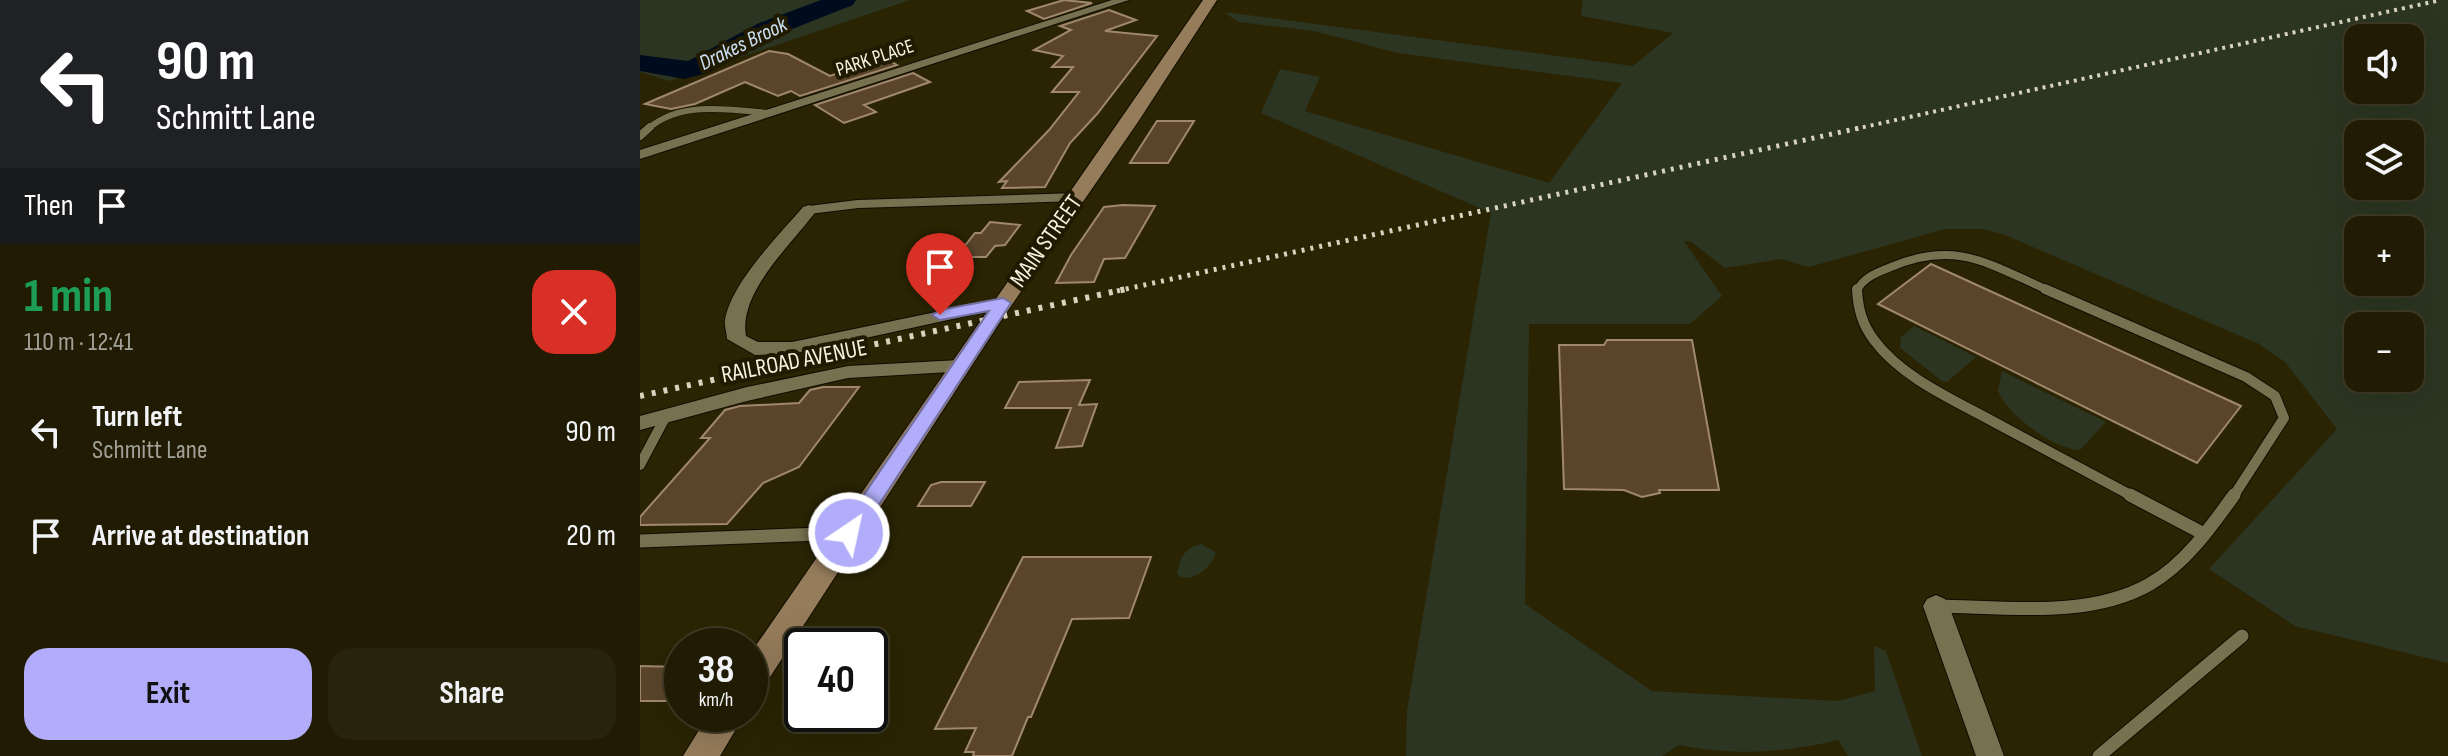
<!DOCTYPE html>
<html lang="en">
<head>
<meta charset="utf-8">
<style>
  body { margin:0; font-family:"Sofia Sans Condensed",sans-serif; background:#28240c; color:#f1f3f6; height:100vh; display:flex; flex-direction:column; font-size:30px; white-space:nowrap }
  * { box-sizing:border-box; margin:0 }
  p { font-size:26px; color:#a2a199 }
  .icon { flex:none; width:44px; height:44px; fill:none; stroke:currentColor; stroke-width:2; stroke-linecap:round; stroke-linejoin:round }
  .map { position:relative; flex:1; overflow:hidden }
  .sheet { display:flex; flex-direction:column; background:#201b02; width:640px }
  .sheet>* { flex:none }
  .banner { background:#202124; color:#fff; overflow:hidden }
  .buttons { position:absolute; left:1704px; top:24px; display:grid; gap:16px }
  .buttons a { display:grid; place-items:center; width:80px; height:80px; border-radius:16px; background:#201b02; box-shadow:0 8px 32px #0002,0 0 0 2px #3d3924; font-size:40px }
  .speed { position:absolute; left:24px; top:628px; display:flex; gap:16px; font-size:40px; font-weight:700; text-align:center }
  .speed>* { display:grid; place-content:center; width:104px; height:104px; border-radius:50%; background:#201b02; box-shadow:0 8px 32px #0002,0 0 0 2px #3d3924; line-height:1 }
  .speed small { font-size:20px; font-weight:400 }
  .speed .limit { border:4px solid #111; border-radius:12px; background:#fff; color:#111 }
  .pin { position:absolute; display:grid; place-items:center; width:68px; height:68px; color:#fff; margin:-82px -34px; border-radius:50% 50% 50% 0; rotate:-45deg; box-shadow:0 0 8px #0007 }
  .pin .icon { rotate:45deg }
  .me { position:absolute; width:88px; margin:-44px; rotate:34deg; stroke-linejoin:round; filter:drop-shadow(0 0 6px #0008) }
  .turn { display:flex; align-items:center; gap:28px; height:168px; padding:0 24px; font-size:36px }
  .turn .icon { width:104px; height:104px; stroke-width:2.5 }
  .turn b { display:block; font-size:56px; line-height:68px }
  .then { display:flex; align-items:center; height:76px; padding:0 24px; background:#0003; gap:16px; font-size:30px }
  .round { display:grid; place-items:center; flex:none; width:84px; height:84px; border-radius:24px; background:#28240c }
  .summary { display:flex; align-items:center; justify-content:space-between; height:136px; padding:0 24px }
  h1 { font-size:48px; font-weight:700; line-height:60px; color:#1e9e55 }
  .button { display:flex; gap:16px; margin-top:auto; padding:16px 24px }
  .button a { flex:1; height:92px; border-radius:24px; background:#b1adfa; color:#111; font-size:32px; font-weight:700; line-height:92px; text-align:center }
  .button a+a { background:#28240c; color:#f1f3f6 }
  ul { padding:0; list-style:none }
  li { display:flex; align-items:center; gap:24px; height:104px; padding:0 24px }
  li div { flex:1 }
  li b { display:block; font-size:30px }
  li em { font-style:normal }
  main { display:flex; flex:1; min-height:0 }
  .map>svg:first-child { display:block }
  .green { fill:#2c3522; fill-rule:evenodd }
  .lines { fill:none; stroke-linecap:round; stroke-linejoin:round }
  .river { fill:#000c1e; fill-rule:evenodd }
  .building { fill:#5a452b; stroke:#a0886c; stroke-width:2 }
  .lane-far3-casing { stroke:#110d00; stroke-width:7 }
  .lane-far2-casing { stroke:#110d00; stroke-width:10 }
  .lane-far1-casing { stroke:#110d00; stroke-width:12 }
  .lane-casing { stroke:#110d00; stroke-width:15 }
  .street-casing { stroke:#110d00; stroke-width:2 }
  .secondary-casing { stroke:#110d00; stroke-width:2 }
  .lane-far3 { stroke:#787150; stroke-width:6 }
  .lane-far2 { stroke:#787150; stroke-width:8 }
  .lane-far1 { stroke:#787150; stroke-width:10 }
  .lane { stroke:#787150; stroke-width:13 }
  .street { fill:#787150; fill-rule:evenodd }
  .secondary { fill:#957c5b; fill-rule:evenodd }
  .rail-far2 { stroke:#d7d3bf; stroke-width:4; stroke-dasharray:3 5; stroke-linecap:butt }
  .rail-far1 { stroke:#d7d3bf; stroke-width:5; stroke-dasharray:3 6; stroke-linecap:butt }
  .rail { stroke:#d7d3bf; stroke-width:6; stroke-dasharray:4 8; stroke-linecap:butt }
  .route { fill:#b1adfa; stroke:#7370a2; stroke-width:2 }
  .labels { text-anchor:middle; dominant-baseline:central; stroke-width:8; stroke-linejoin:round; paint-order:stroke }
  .far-street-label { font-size:20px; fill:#f6f3e1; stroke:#201a00 }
  .far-water-label { font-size:22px; font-style:italic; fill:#cbe0f4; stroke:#201a00 }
  .street-label { font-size:24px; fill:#f6f3e1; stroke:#201a00 }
</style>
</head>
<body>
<main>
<section class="sheet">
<div class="banner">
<div class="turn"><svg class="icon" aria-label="left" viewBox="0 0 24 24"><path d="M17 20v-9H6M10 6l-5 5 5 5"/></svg><div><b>90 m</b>Schmitt Lane</div></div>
<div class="then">Then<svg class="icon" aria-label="arrive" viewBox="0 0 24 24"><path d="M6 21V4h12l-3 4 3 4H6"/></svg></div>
</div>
<div class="summary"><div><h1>1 min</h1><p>110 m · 12:41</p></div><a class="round" style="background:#d93025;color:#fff"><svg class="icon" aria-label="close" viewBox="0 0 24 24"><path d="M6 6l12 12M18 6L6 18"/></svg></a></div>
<ul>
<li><svg class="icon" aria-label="left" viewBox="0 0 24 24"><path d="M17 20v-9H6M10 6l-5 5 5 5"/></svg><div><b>Turn left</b><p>Schmitt Lane</p></div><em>90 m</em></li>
<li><svg class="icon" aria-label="arrive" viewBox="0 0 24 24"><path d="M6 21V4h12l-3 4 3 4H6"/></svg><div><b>Arrive at destination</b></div><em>20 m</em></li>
</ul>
<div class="button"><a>Exit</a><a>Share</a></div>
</section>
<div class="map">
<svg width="1808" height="756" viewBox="0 0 1808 756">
  <rect width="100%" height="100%" fill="#2a2403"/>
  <path class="green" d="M 0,0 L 270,0 L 30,81 L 0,72 Z
    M 943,0 L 1808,0 L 1808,663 L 1655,626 L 1569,569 L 1697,429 L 1645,362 L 1619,344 L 1365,235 L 1343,229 L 1305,229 L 1169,267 L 1141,259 L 1085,268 L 1050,241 L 1044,241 L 1082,296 L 1050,324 L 889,324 L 885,604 L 1012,691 L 1198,701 L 1235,691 L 1234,646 L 1246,651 L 1282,756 L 1208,756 L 1198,740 C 1142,753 1095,756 1039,745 L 1022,756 L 766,756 L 767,710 L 851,213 L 621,113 L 640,69 L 680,77 L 665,111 L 909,183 L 982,83 L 758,53 L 674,31 L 598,22 L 584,12 L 993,66 L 1033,33 L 941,16 ZM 1770,38 L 1770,90 L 1718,90 L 1718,38 ZM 1770,134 L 1770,186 L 1718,186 L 1718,134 ZM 1770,230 L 1770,282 L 1718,282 L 1718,230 ZM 1718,326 L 1770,326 L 1770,378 L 1718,378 Z
    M 1274,326 L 1336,357 L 1307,382 L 1302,381 L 1260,348 L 1261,337 Z
    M 1362,371 L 1466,422 L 1440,450 C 1414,449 1367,415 1358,391 Z
    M 561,544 L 576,552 C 572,567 556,581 540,577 L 537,573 C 541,557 544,548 561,544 Z"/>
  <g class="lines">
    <path class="river" d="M 181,0 L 216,0 L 213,5 L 137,35 L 68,73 L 44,79 L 0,71 L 0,55 L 48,61 L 119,23 Z"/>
  </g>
  <path class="building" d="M 424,0 L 452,3 L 404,19 L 387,11 Z
    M 469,10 L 496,20 L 465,31 L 517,36 L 457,114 L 430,143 L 405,187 L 362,188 L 367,181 L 359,182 L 409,130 L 439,92 L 412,92 L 433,67 L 412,67 L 423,56 L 394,50 L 431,30 L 420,26 Z
    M 129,51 L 148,54 L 190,76 L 243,57 L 257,65 L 160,96 L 151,91 L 138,96 L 105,82 L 55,104 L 31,109 L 5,104 Z
    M 273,73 L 290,82 L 224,105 L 236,112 L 204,123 L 175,105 Z
    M 517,121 L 554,121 L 528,163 L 490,163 Z
    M 483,205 L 515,206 L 485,258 L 464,259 L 454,282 L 416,283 L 431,255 L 464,207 Z
    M 350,222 L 380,225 L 365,245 L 355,246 L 346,257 L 316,257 L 335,233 L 341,233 Z
    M 1291,264 L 1601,406 L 1557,463 L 1238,304 Z
    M 967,340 L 1052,340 L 1079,490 L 1019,490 L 1020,493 L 1002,497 L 984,490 L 924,489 L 919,345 L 964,345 Z
    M 450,380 L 439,405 L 457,404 L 442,446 L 416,448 L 431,408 L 365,408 L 379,382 Z
    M 183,387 L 219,387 L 159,467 L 123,483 L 87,524 L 0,525 L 0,517 L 70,438 L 61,438 L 85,410 L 100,406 L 159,403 L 170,390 Z
    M 301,482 L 345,482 L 331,506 L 278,506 L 291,485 Z
    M 383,557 L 511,557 L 489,618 L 432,619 L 391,717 L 388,717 L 372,756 L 333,756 L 334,752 L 325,752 L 336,728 L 295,729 Z
    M 0,666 L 42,667 L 42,701 L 0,701 Z"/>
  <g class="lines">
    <g class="lane-far3-casing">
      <path id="lane-far3" d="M 8,129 C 39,101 89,109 127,113"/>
    </g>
    <g class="lane-far2-casing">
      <path id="lane-far2" d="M 0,136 L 10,127
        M 169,210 L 218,204 L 437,197
        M 1217,291 C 1222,278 1238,272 1251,267 C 1317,239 1350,265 1410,291"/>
    </g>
    <g class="lane-far1-casing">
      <path id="lane-far1" d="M 1217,289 C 1218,309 1222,324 1234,340 C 1262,378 1314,400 1354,422 C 1401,447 1448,472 1494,497
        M 1405,289 L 1606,377 L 1635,396 L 1644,418 L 1593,497
        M 0,465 L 26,416"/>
    </g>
    <g class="lane-casing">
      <path id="lane" d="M 1490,495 L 1564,534
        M 0,541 L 207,533
        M 1298,606 C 1365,607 1449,619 1510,584 C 1545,564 1571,527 1594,495
        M 1459,756 L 1602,636"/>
    </g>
    <g class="street-casing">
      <path id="street" d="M 472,0 L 489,0 L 0,159 L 0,150 Z
        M 169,205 L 177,210 C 153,243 98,292 106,336 L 118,342 L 152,342 L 363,298 L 372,303 L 363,308 L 152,354 L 115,355 L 87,339 C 87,333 84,326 85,320 C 91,283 139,235 163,207 Z
        M 320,360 L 330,366 L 327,371 L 208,378 L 107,401 L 0,430 L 0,416 L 107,387 L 208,366 Z
        M 1296,595 L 1305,599 L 1309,606 L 1364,756 L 1336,756 L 1283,606 L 1287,599 Z"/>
    </g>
    <g class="secondary-casing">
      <path id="secondary" d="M 563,0 L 577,0 L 498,122 L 360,322 L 121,691 L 110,695 L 110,654 Z
        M 69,714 L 105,714 L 80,756 L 43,756 Z"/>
    </g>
    <use href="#lane-far3" class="lane-far3"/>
    <use href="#lane-far2" class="lane-far2"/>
    <use href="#lane-far1" class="lane-far1"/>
    <use href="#lane" class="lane"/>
    <use href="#street" class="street"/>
    <use href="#secondary" class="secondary"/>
    <path class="rail-far2" d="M 1215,129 L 1801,0"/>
    <path class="rail-far1" d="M 477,291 L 1224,127"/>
    <path class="rail" d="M 0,396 L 486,289"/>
  </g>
  <path class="route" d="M 363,298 L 371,303 L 217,538 L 209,541 L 202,538 L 199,533 L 202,527 L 349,311 L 300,320 L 292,315 L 300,310 Z"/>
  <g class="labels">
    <g class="far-street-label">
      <text transform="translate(235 58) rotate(-18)">PARK PLACE</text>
    </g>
    <g class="far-water-label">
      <text transform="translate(103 44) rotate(-26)">Drakes Brook</text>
    </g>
    <g class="street-label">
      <text transform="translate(406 241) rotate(-55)">MAIN STREET</text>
      <text transform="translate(154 361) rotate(-11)">RAILROAD AVENUE</text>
    </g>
  </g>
</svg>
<div class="buttons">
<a><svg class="icon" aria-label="sound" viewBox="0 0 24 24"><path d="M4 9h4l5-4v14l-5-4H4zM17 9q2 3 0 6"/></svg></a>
<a><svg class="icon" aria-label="layers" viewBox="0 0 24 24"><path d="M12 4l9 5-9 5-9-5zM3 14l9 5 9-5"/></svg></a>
<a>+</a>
<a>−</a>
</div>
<div class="speed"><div>38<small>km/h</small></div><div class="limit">40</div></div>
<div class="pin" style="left:300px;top:315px;background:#d93025"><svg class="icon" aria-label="arrive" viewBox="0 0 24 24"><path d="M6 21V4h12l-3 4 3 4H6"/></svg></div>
<svg class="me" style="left:209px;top:533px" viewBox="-20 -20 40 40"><circle r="17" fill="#b1adfa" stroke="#fff" stroke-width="3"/><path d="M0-11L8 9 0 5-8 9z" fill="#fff"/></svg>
</div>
</main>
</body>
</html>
